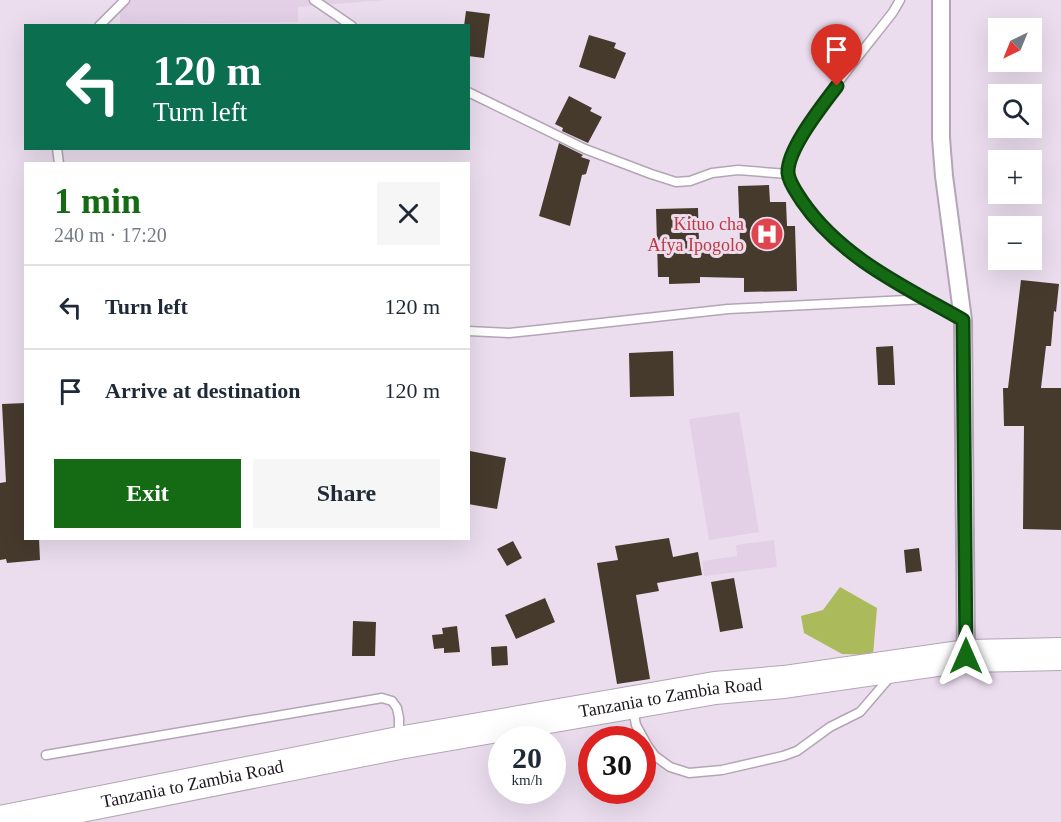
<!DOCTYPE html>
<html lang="en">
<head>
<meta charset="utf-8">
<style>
  body { margin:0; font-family:Georgia,serif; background:#f6f6f7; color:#1f2937; height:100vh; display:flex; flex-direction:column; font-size:22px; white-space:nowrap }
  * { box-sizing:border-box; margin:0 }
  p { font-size:20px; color:#747a83 }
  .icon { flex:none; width:33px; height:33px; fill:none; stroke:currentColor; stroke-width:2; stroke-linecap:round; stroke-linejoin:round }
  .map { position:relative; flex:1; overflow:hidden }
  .panel { position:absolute; left:24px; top:162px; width:446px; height:378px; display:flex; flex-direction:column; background:#fff; border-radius:0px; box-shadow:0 6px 24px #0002 }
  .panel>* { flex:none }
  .hud { position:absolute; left:24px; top:24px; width:446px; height:126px; border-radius:0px; box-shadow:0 6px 24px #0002; background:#0b6e4f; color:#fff; overflow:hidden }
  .needle { width:39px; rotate:223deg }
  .fabs { position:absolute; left:988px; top:18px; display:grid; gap:12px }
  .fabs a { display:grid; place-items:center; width:54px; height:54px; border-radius:0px; background:#fff; box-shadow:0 6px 24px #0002; font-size:30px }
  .speed { position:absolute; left:488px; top:726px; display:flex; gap:12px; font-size:30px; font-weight:700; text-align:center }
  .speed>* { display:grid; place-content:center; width:78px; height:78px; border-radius:50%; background:#fff; box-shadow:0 6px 24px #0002; line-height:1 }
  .speed small { font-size:15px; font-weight:400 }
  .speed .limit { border:9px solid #d22; background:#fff; color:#111 }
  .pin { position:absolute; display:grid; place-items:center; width:51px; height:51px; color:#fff; margin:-62px -26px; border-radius:50% 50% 50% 0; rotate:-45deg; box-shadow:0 0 6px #0007 }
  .pin .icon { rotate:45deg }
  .me { position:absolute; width:66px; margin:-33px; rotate:0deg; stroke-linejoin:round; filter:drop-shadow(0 0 4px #0008) }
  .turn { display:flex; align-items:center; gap:21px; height:126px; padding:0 30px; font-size:27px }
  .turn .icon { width:78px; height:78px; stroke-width:2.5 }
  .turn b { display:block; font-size:42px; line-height:51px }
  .round { display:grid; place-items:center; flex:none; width:63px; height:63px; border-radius:0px; background:#f6f6f7 }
  .summary { display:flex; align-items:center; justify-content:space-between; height:102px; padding:0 30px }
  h1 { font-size:36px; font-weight:600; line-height:45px; color:#146b14 }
  .action { display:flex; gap:12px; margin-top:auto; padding:12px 30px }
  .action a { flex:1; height:69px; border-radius:0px; background:#146b14; color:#fff; font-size:24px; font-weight:600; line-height:69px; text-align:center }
  .action a+a { background:#f6f6f7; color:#1f2937 }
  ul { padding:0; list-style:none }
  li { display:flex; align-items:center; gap:18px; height:84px; padding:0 30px; border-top:2px solid #e0e1e3 }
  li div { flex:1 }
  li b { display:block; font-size:22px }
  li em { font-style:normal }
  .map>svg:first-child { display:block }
  .built { fill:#e3d0e7 }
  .forest { fill:#abbb5c }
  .building { fill:#463a2d }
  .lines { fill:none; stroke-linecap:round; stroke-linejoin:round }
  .lane-casing { stroke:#b3a5b6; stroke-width:11 }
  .street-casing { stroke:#b3a5b6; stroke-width:20 }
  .highway-casing { stroke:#b3a5b6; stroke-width:34 }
  .lane { stroke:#fff; stroke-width:8 }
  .street { stroke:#fff; stroke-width:16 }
  .highway { stroke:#fff; stroke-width:32 }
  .route-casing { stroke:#0d460d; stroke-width:15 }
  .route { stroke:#146b14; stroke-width:10 }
  .labels { text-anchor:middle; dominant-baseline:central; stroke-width:6; stroke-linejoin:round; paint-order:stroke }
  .health-label { font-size:18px; fill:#be3a42; stroke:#ebddee; text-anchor:end }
  .street-label { font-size:18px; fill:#1c171d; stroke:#ebddee }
</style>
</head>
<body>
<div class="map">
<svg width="1061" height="822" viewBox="0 0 1061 822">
  <rect width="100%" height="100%" fill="#ebddee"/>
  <path class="built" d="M 120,0 L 385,0 L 298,7 L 298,22 L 120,24 Z
    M 739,412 L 759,532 L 709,540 L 689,419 Z
    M 774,540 L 777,567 L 704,576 L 702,561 L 737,556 L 736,545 Z"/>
  <path class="forest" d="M 840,587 L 877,608 L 873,655 L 842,654 L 804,633 L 801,616 L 823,610 Z"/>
  <path class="building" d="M 466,11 L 490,14 L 484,58 L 468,56 L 468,26 L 464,26 Z
    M 589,35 L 616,43 L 614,48 L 626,53 L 615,79 L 579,67 Z
    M 569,96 L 592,108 L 590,111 L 602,117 L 588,143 L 562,131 L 563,128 L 555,124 Z
    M 559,143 L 583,155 L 581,157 L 590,160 L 586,174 L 582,175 L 570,226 L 539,216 Z
    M 769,185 L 770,202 L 786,202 L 787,226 L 795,226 L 797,291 L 744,292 L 744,278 L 700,277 L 700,283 L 669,284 L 669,277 L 658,277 L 656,209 L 698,208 L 699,243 L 740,242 L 738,186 Z
    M 1021,280 L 1059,284 L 1056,312 L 1054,311 L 1051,346 L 1046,346 L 1041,388 L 1061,388 L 1061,530 L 1023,529 L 1024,426 L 1004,426 L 1003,388 L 1008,388 Z
    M 893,346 L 895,385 L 878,385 L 876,347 Z
    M 673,351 L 674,396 L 630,397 L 629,353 Z
    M 26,403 L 26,472 L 24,472 L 25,538 L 39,538 L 40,560 L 7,563 L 6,559 L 0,560 L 0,483 L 6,482 L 2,404 Z
    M 470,451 L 506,458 L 497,509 L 468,504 L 468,465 Z
    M 669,538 L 673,557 L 698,552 L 702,575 L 657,583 L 659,591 L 636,595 L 650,679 L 617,684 L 597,563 L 618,560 L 615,546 Z
    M 513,541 L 522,558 L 507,566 L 497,549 Z
    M 919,548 L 922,571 L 906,573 L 904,550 Z
    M 734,578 L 743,628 L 720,632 L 711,582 Z
    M 545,598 L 555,622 L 516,639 L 505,615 Z
    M 353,621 L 376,622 L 375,656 L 352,656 Z
    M 457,626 L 460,652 L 444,653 L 444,648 L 434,649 L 432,635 L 443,634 L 442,628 Z
    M 507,646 L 508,665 L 492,666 L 491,647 Z"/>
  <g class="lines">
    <g class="lane-casing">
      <path id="lane" d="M 314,0 L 352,26
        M 900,0 L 893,12 C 869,44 790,135 789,172 C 788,182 796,192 802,200 C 840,257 904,286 962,319
        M 99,26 L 125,0
        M 468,92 L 585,149 L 651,174 L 676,182 L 690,181 L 712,173 L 738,170 L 788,174
        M 57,148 L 59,164
        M 468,331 L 509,333 L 538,330 L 728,309 L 927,299
        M 633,709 L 636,725 L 647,745 L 655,756 L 670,767 L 689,773 L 722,770 L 783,756 L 797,751 L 830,727 L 860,712 L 891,676
        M 46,755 L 382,698 L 392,701 L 397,708 L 399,718 L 399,737"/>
    </g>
    <g class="street-casing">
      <path id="street" d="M 941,0 L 941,138 L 944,176 L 963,320 L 966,656"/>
    </g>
    <g class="highway-casing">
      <g id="highway">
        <path id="s1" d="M 0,822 L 399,743 L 715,688 L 784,682 L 966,656 L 1061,654"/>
      </g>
    </g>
    <use href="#lane" class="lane"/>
    <use href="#street" class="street"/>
    <use href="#highway" class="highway"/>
  </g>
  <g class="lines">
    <g class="route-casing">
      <path id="route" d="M 837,86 C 823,105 787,149 788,173 C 789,183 797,193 802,201 C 841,258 905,287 963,320 L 966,656"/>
    </g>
    <use href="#route" class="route"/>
  </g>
  <defs>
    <g id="hospital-disc" transform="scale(1.725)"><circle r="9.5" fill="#e0444e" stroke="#ebddee"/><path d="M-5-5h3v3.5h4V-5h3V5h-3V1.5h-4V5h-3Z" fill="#fff"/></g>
  </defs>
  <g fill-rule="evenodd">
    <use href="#hospital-disc" x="767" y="234"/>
  </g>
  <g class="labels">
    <g class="health-label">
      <text x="744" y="224">Kituo cha<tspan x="744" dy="21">Afya Ipogolo</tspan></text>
    </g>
    <g class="street-label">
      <text stroke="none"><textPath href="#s1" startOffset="682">Tanzania to Zambia Road</textPath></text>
      <text stroke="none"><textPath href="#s1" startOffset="196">Tanzania to Zambia Road</textPath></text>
    </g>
  </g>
</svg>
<div class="fabs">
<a><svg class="needle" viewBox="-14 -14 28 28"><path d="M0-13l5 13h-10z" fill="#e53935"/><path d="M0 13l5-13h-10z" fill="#747a83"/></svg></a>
<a><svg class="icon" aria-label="search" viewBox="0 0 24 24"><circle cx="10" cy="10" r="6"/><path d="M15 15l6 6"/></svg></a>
<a>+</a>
<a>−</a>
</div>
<div class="speed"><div>20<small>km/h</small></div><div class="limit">30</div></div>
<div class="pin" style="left:837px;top:86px;background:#d93025"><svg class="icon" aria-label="arrive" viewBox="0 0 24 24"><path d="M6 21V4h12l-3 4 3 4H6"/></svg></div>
<svg class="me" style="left:966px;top:656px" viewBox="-20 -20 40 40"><path d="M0-17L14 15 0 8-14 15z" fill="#146b14" stroke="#fff" stroke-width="4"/></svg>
<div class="hud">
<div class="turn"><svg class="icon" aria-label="left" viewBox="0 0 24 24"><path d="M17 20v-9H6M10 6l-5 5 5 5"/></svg><div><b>120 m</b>Turn left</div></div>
</div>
<section class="panel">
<div class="summary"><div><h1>1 min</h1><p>240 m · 17:20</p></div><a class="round"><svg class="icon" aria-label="close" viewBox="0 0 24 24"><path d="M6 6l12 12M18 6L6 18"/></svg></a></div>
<ul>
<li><svg class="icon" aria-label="left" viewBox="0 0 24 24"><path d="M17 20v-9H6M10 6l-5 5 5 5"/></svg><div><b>Turn left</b></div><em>120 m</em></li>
<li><svg class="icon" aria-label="arrive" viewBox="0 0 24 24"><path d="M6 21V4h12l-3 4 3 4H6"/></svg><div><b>Arrive at destination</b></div><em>120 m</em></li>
</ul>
<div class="action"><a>Exit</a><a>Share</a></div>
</section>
</div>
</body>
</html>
